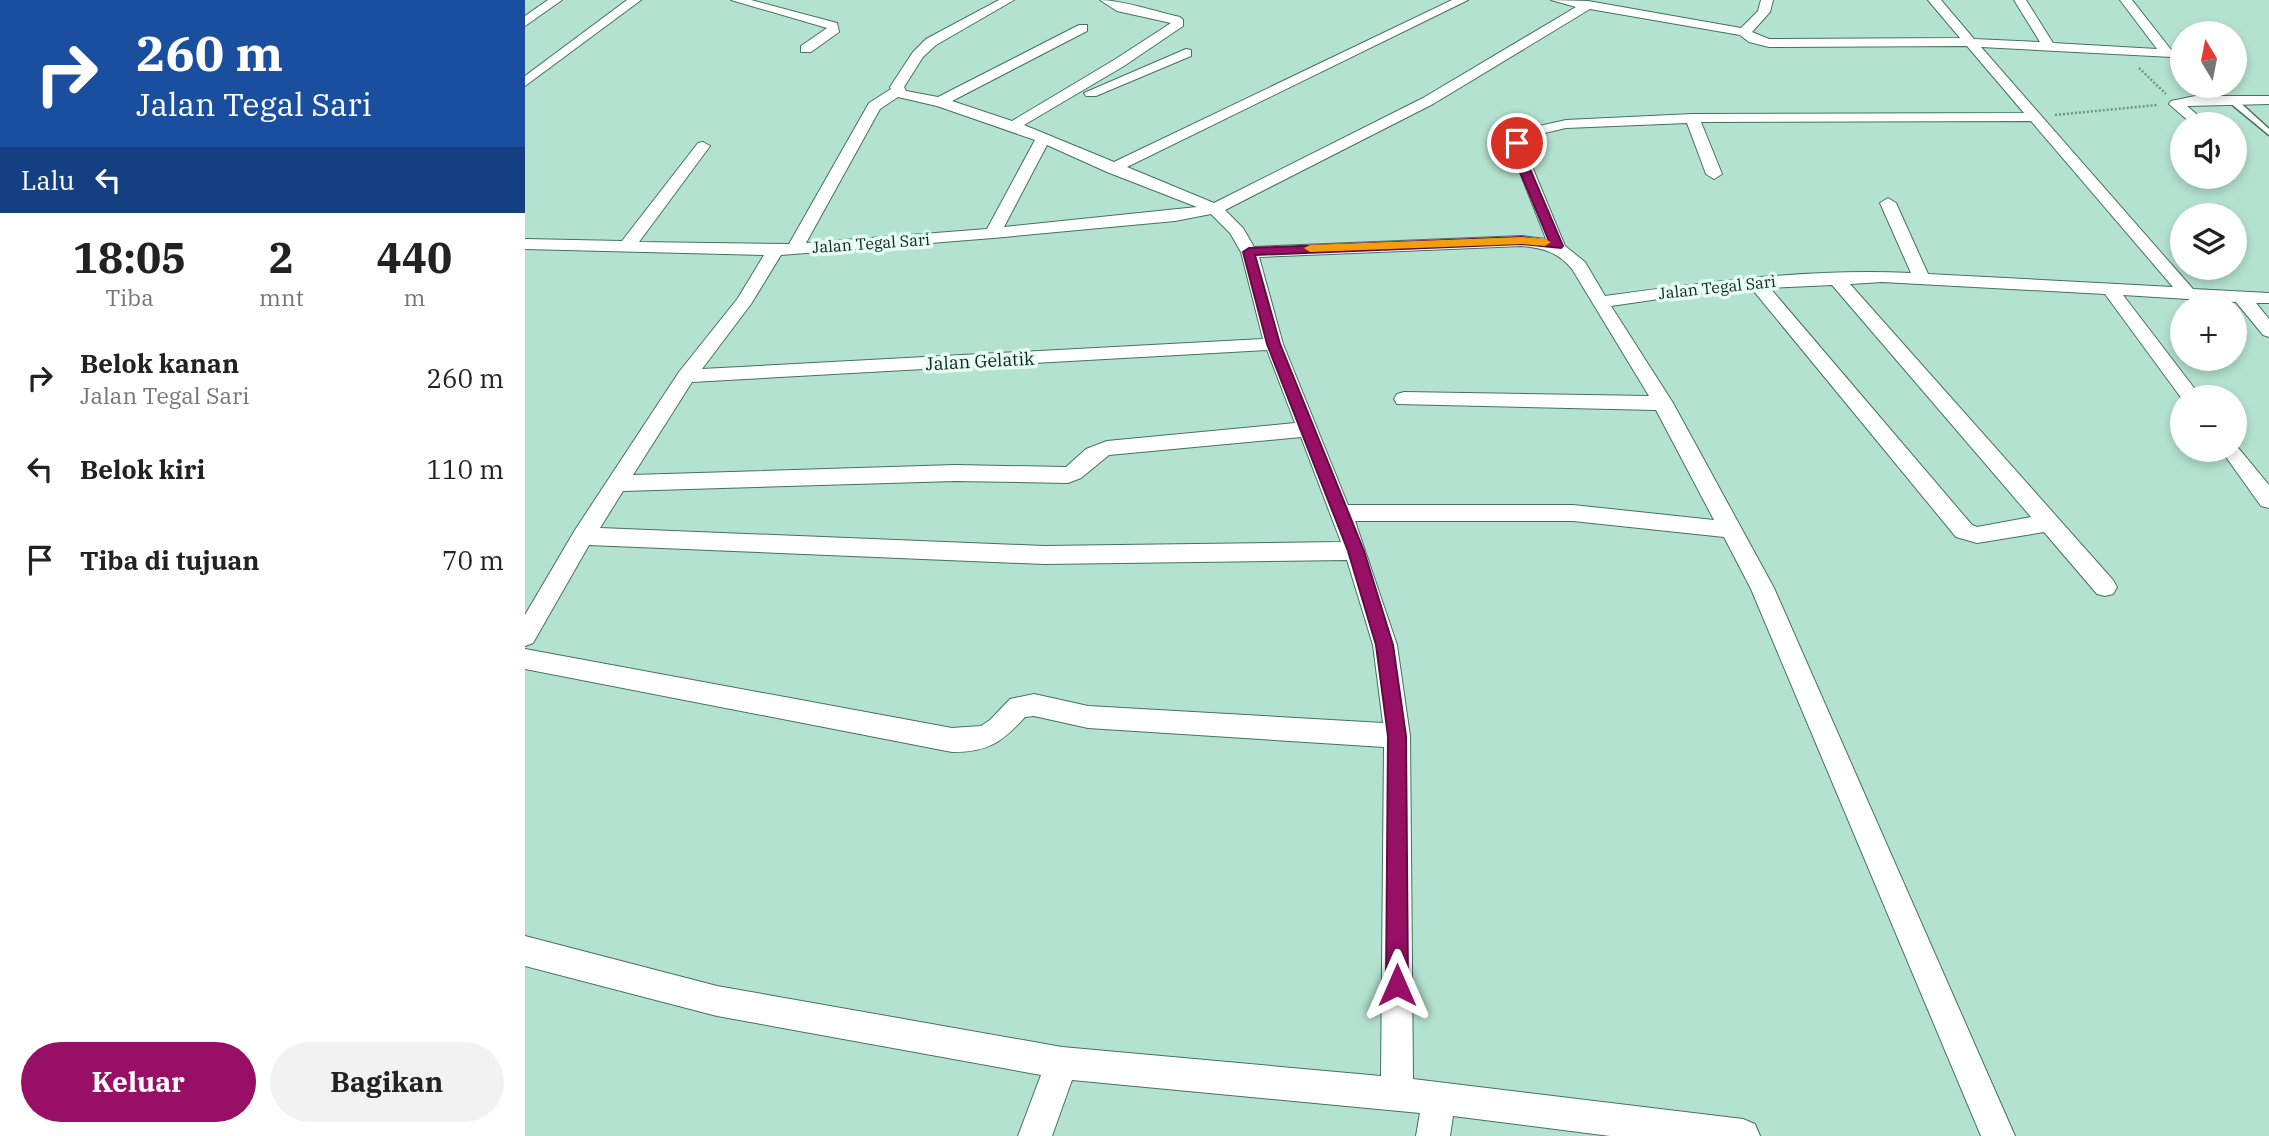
<!DOCTYPE html>
<html lang="id">
<head>
<meta charset="utf-8">
<style>
  body { margin:0; font-family:"IBM Plex Serif",serif; background:#f2f2f2; color:#222; height:100vh; display:flex; flex-direction:column; font-size:26px; white-space:nowrap }
  * { box-sizing:border-box; margin:0 }
  p { font-size:23px; color:#767676 }
  .icon { flex:none; width:38px; height:38px; fill:none; stroke:currentColor; stroke-width:2; stroke-linecap:round; stroke-linejoin:round }
  .map { position:relative; flex:1; overflow:hidden }
  .drawer { display:flex; flex-direction:column; background:#fff; width:525px }
  .drawer>* { flex:none }
  .banner { background:#1a4fa0; color:#fff; overflow:hidden }
  .needle { width:46px; rotate:350deg }
  .controls { position:absolute; left:1645px; top:21px; display:grid; gap:14px }
  .controls a { display:grid; place-items:center; width:77px; height:77px; border-radius:50%; background:#fff; box-shadow:0 4px 10px #0003; font-size:35px }
  .pin { position:absolute; display:grid; place-items:center; width:60px; height:60px; color:#fff; margin:-30px; border:4px solid #fff; border-radius:50%; box-shadow:0 2px 7px #0007 }
  .me { position:absolute; width:77px; margin:-38px; rotate:0deg; stroke-linejoin:round; filter:drop-shadow(0 0 5px #0008) }
  .turn { display:flex; align-items:center; gap:24px; height:147px; padding:0 21px; font-size:32px }
  .turn .icon { width:91px; height:91px; stroke-width:2.5 }
  .turn b { display:block; font-size:49px; line-height:60px }
  .then { display:flex; align-items:center; height:66px; padding:0 21px; background:#0003; gap:14px; font-size:26px }
  .eta { display:flex; justify-content:space-evenly; align-items:center; height:119px; text-align:center }
  .eta b { font-size:42px; font-weight:800; line-height:49px }
  .action { display:flex; gap:14px; margin-top:auto; padding:14px 21px }
  .action a { flex:1; height:80px; border-radius:42px; background:#971066; color:#fff; font-size:28px; font-weight:800; line-height:80px; text-align:center }
  .action a+a { background:#f2f2f2; color:#222 }
  ul { padding:0; list-style:none }
  li { display:flex; align-items:center; gap:21px; height:91px; padding:0 21px }
  li div { flex:1 }
  li b { display:block; font-size:26px }
  li em { font-style:normal }
  main { display:flex; flex:1; min-height:0 }
  .map>svg:first-child { display:block }
  .lines { fill:none; stroke-linecap:round; stroke-linejoin:round }
  .service-casing { stroke:#467161; stroke-width:3 }
  .minor-casing { stroke:#467161; stroke-width:2 }
  .path { stroke:#729588; stroke-width:2.5; stroke-dasharray:2 2; stroke-linecap:butt }
  .service { fill:#fff; fill-rule:evenodd }
  .minor { fill:#fff; fill-rule:evenodd }
  .route { fill:#971066; stroke:#620a42; stroke-width:2 }
  .slow { fill:#f59e0b }
  .labels { text-anchor:middle; dominant-baseline:central; stroke-width:7; stroke-linejoin:round; paint-order:stroke }
  .far-street-label { font-size:16px; fill:#12241e; stroke:#e6fdf4 }
  .street-label { font-size:18px; fill:#12241e; stroke:#e6fdf4 }
</style>
</head>
<body>
<main>
<section class="drawer">
<div class="banner">
<div class="turn"><svg class="icon" aria-label="right" viewBox="0 0 24 24"><path d="M7 20v-9h11M14 6l5 5-5 5"/></svg><div><b>260 m</b>Jalan Tegal Sari</div></div>
<div class="then">Lalu<svg class="icon" aria-label="left" viewBox="0 0 24 24"><path d="M17 20v-9H6M10 6l-5 5 5 5"/></svg></div>
</div>
<div class="eta">
<div><b>18:05</b><p>Tiba</p></div>
<div><b>2</b><p>mnt</p></div>
<div><b>440</b><p>m</p></div>
</div>
<ul>
<li><svg class="icon" aria-label="right" viewBox="0 0 24 24"><path d="M7 20v-9h11M14 6l5 5-5 5"/></svg><div><b>Belok kanan</b><p>Jalan Tegal Sari</p></div><em>260 m</em></li>
<li><svg class="icon" aria-label="left" viewBox="0 0 24 24"><path d="M17 20v-9H6M10 6l-5 5 5 5"/></svg><div><b>Belok kiri</b></div><em>110 m</em></li>
<li><svg class="icon" aria-label="arrive" viewBox="0 0 24 24"><path d="M6 21V4h12l-3 4 3 4H6"/></svg><div><b>Tiba di tujuan</b></div><em>70 m</em></li>
</ul>
<div class="action"><a>Keluar</a><a>Bagikan</a></div>
</section>
<div class="map">
<svg width="1744" height="1136" viewBox="0 0 1744 1136">
  <rect width="100%" height="100%" fill="#b4e2d0"/>
  <g class="lines">
    <g class="service-casing">
      <path id="service" d="M 1704,98 L 1710,98 L 1744,129 L 1744,135 L 1704,102 Z"/>
    </g>
    <g class="minor-casing">
      <path id="minor" d="M 23,0 L 37,0 L 0,26 L 0,16 Z
        M 102,0 L 116,0 L 0,86 L 0,76 Z
        M 206,0 L 226,0 L 312,23 L 314,32 L 286,52 L 276,52 L 276,46 L 302,28 Z
        M 474,0 L 489,0 L 411,45 L 398,57 L 379,87 L 381,91 L 413,97 L 554,25 L 562,25 L 562,31 L 427,101 L 487,121 L 589,60 L 646,23 L 592,11 L 575,0 C 597,0 632,12 655,17 L 658,20 L 658,26 L 599,66 L 499,125 L 589,162 L 927,0 L 943,0 L 602,167 L 689,203 L 898,98 L 1051,7 L 1026,0 L 1063,1 L 1216,28 L 1233,11 L 1236,0 L 1248,0 L 1245,12 L 1227,32 L 1244,39 L 1435,38 L 1403,0 L 1416,0 L 1449,39 L 1515,42 L 1489,0 L 1501,0 L 1528,43 L 1632,49 L 1595,0 L 1607,0 L 1647,51 L 1647,57 L 1456,47 L 1668,289 L 1744,293 L 1744,303 L 1731,303 L 1744,319 L 1744,337 L 1738,335 L 1711,302 L 1598,295 L 1676,397 L 1657,399 L 1580,294 L 1357,282 L 1325,284 L 1588,580 L 1592,587 L 1588,594 L 1580,596 L 1572,594 L 1519,532 L 1452,543 L 1431,537 L 1227,289 L 1189,291 L 1086,306 L 1148,403 L 1249,588 L 1490,1136 L 1456,1136 L 1226,589 L 1199,537 L 1048,521 L 830,521 L 872,645 L 885,736 L 888,1079 L 1218,1119 L 1230,1124 L 1235,1136 L 1085,1136 L 928,1116 L 925,1136 L 891,1136 L 895,1113 L 547,1080 L 527,1136 L 493,1136 L 516,1075 L 192,1016 L 0,966 L 0,936 L 192,986 L 537,1047 L 856,1076 L 859,747 L 563,728 L 509,716 L 500,717 C 477,742 464,752 427,752 L 0,669 L 0,649 L 427,728 L 456,726 L 465,720 L 485,699 L 509,694 L 563,706 L 858,723 L 848,645 L 822,560 L 519,564 L 64,545 L 8,643 L 0,646 L 0,615 L 50,530 L 154,372 L 213,298 L 239,255 L 0,249 L 0,239 L 97,241 L 173,143 L 178,142 L 185,146 L 114,242 L 264,244 L 344,103 L 366,89 L 365,87 L 388,52 L 401,39 ZM 1065,9 L 1215,35 L 1224,42 L 1244,47 L 1442,46 L 1499,113 L 1167,114 L 1041,120 L 997,130 L 987,140 L 985,147 L 1021,239 L 997,236 L 729,247 L 718,228 L 700,210 L 908,104 ZM 373,97 L 412,106 L 510,140 L 462,229 L 281,243 L 355,109 ZM 1506,121 L 1648,287 L 1403,274 L 1371,203 L 1363,198 L 1355,203 L 1386,273 C 1284,268 1182,282 1080,296 L 1060,262 L 1040,246 L 999,147 L 1007,136 L 1041,128 L 1162,123 L 1181,174 L 1189,179 L 1197,174 L 1176,122 ZM 522,145 L 582,172 L 672,207 L 479,227 ZM 686,214 L 705,233 L 716,252 L 738,339 L 177,369 L 226,304 L 256,255 L 468,238 L 650,221 ZM 997,246 C 1018,248 1033,252 1047,269 L 1124,396 L 879,392 L 872,394 L 869,399 L 872,404 L 1131,410 L 1189,520 L 1048,505 L 823,505 L 758,344 L 734,257 ZM 1307,285 L 1506,517 L 1452,527 L 1447,525 L 1245,288 ZM 742,350 L 770,423 L 582,441 L 561,449 L 541,467 L 430,465 L 108,475 L 167,382 ZM 776,437 L 816,542 L 519,546 L 75,528 L 98,491 L 430,481 L 543,483 L 556,478 L 584,455 Z
        M 661,49 L 666,50 L 666,56 L 571,96 L 561,96 L 559,93 Z
        M 1670,96 L 1744,96 L 1744,104 L 1662,106 L 1683,124 L 1667,124 L 1644,104 L 1646,101 Z
        M 1710,444 L 1744,485 L 1744,508 L 1736,506 L 1696,450 L 1710,450 Z"/>
    </g>
    <path class="path" d="M 1614,68 L 1641,94
      M 1530,115 L 1632,105"/>
    <use href="#service" class="service"/>
    <use href="#minor" class="minor"/>
  </g>
  <path class="route" d="M 989,141 L 997,143 L 999,155 L 1038,246 L 1036,248 L 997,244 L 730,255 L 755,344 L 839,551 L 868,645 L 881,736 L 883,985 L 879,992 L 872,996 L 864,992 L 861,985 L 863,736 L 851,645 L 823,551 L 742,344 L 718,252 L 724,248 L 997,237 L 1024,241 L 988,155 Z"/>
  <path class="slow" d="M 997,237 L 1020,239 L 1026,242 L 1020,246 L 997,244 L 785,252 L 779,248 L 785,245 Z"/>
  <g class="labels">
    <g class="far-street-label">
      <text transform="translate(346 243) rotate(-4)">Jalan Tegal Sari</text>
      <text transform="translate(1192 287) rotate(-6)">Jalan Tegal Sari</text>
    </g>
    <g class="street-label">
      <text transform="translate(455 361) rotate(-3)">Jalan Gelatik</text>
    </g>
  </g>
</svg>
<div class="controls">
<a><svg class="needle" viewBox="-14 -14 28 28"><path d="M0-13l5 13h-10z" fill="#e53935"/><path d="M0 13l5-13h-10z" fill="#767676"/></svg></a>
<a><svg class="icon" aria-label="sound" viewBox="0 0 24 24"><path d="M4 9h4l5-4v14l-5-4H4zM17 9q2 3 0 6"/></svg></a>
<a><svg class="icon" aria-label="layers" viewBox="0 0 24 24"><path d="M12 4l9 5-9 5-9-5zM3 14l9 5 9-5"/></svg></a>
<a>+</a>
<a>−</a>
</div>
<div class="pin" style="left:992px;top:143px;background:#d93025"><svg class="icon" aria-label="arrive" viewBox="0 0 24 24"><path d="M6 21V4h12l-3 4 3 4H6"/></svg></div>
<svg class="me" style="left:872px;top:985px" viewBox="-20 -20 40 40"><path d="M0-17L14 15 0 8-14 15z" fill="#971066" stroke="#fff" stroke-width="4"/></svg>
</div>
</main>
</body>
</html>
